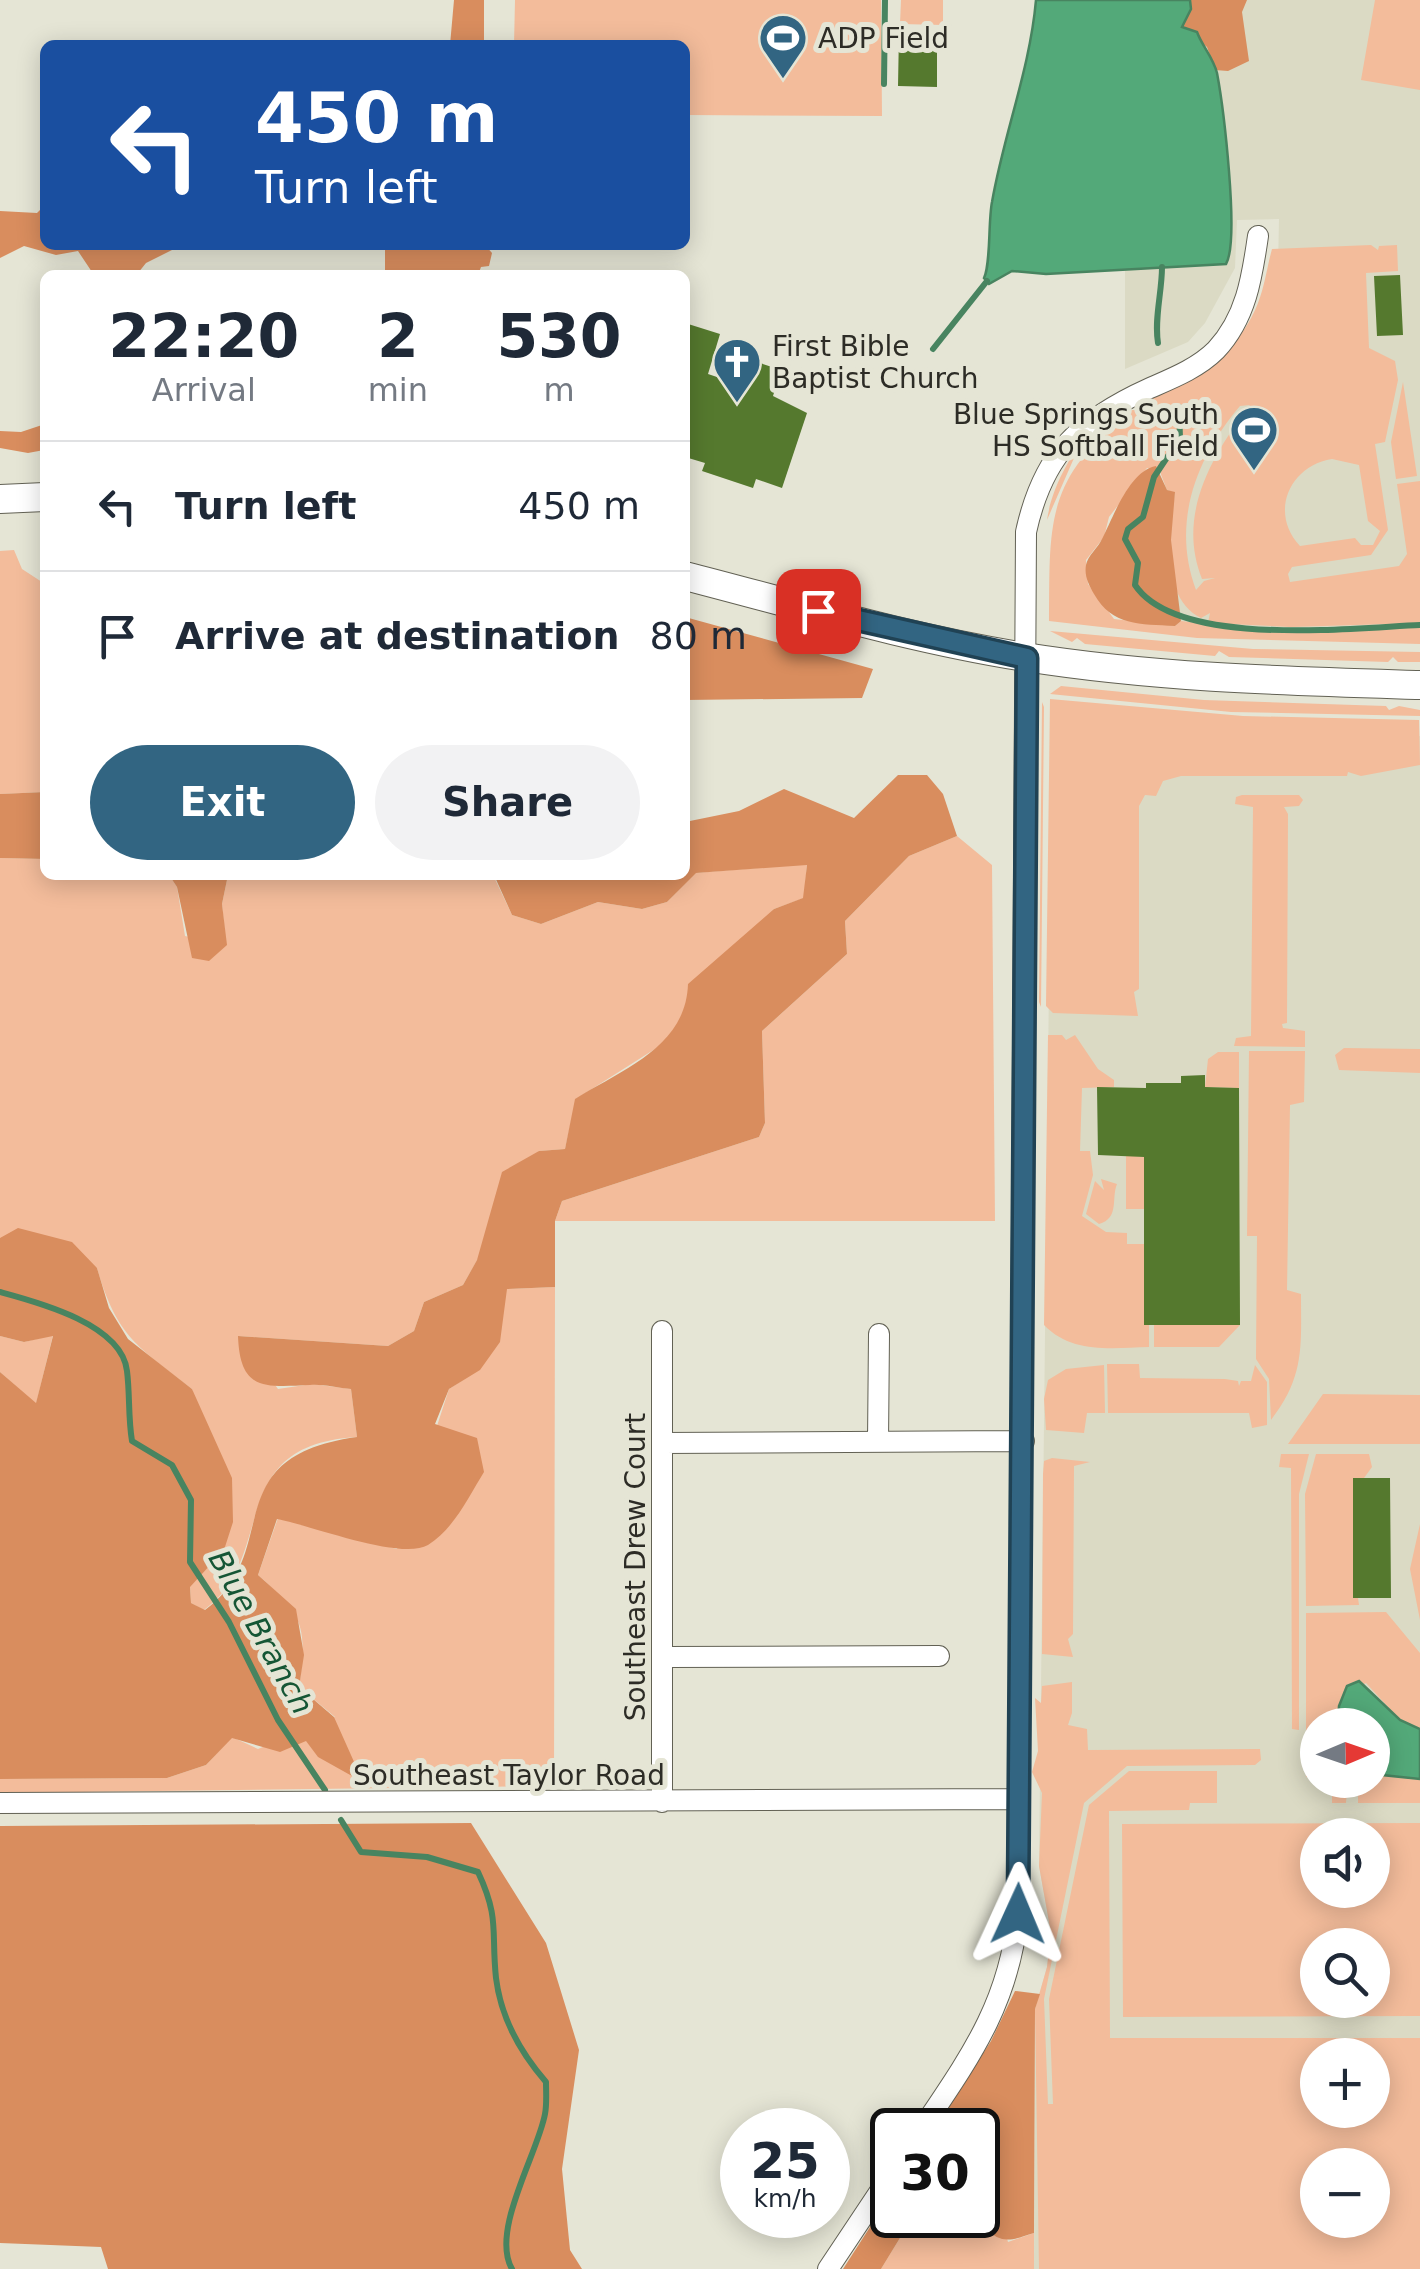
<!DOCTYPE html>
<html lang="en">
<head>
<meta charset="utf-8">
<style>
  body { margin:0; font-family:"DejaVu Sans",sans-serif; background:#f2f2f3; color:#1f2937; height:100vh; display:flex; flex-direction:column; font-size:38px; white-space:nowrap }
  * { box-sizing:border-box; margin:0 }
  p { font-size:32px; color:#747a83 }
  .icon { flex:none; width:55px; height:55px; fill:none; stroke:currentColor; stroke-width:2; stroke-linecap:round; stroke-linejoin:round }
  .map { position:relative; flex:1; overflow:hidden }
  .details { position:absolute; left:40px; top:270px; width:650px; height:610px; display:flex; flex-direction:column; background:#fff; border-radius:15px; box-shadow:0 5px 25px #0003 }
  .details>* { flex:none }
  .banner { position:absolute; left:40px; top:40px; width:650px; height:210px; border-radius:15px; box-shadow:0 5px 25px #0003; background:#1a4fa0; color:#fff; overflow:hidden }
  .needle { width:65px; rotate:88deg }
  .fabs { position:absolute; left:1300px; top:1708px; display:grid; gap:20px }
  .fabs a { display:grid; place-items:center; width:90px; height:90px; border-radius:50%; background:#fff; box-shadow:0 5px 25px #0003; font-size:50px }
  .speed { position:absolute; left:720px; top:2108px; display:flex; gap:20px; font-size:50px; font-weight:700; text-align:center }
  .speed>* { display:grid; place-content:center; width:130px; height:130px; border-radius:50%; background:#fff; box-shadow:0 5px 25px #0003; line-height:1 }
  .speed small { font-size:25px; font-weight:400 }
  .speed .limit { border:5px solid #111; border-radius:15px; background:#fff; color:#111 }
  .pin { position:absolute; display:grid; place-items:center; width:85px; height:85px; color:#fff; margin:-42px; border-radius:20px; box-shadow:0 5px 15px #0006 }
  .me { position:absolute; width:110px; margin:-55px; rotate:1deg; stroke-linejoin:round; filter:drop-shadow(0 0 8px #0008) }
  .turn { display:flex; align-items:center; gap:35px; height:210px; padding:0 50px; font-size:45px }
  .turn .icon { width:130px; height:130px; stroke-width:2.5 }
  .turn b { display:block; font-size:70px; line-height:85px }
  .eta { display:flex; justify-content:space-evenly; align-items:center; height:170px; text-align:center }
  .eta b { font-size:60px; font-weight:600; line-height:70px }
  .cta { display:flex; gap:20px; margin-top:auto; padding:20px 50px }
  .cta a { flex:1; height:115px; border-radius:60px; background:#326582; color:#fff; font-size:40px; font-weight:600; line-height:115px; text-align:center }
  .cta a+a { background:#f2f2f3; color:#1f2937 }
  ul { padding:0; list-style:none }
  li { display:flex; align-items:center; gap:30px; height:130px; padding:0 50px; border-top:2px solid #e0e1e3 }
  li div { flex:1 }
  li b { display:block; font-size:38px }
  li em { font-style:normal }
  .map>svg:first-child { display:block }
  .built { fill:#dbdac4; fill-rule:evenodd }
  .green { fill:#f3bc9b; fill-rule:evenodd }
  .forest { fill:#d98d5e }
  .water { fill:#53a979; stroke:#488460; stroke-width:2.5 }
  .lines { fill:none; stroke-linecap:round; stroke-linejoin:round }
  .stream { stroke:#488460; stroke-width:6 }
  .building { fill:#55792e }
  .minor-casing { stroke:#626154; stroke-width:22 }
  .secondary-casing { stroke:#626154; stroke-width:30 }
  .minor { stroke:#fff; stroke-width:20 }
  .secondary { stroke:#fff; stroke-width:28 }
  .route-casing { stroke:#204254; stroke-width:25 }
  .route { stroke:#326582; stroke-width:18 }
  .labels { text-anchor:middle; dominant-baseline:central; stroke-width:10; stroke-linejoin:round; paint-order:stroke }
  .poi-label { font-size:28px; fill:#2d2c26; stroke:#e5e5d5; text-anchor:start }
  .street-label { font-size:28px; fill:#2d2c26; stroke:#e5e5d5 }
  .water-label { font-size:30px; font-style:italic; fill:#155635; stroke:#e5e5d5 }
</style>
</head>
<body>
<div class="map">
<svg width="1420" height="2269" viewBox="0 0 1420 2269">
  <rect width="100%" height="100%" fill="#e5e5d5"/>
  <path class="built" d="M 1125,0 L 1420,0 L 1420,635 L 1122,629 L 1193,388 L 1250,335 L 1278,269 L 1279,219 L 1237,220 L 1235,268 L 1205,323 L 1188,342 L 1125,369 Z
    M 1052,714 L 1420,736 L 1420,2269 L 1034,2269 L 1035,2009 L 1047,1967 L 1051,1933 L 1039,1866 ZM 1318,1725 L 1372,1725 L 1372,1780 L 1318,1780 ZM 1318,1835 L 1372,1835 L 1372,1890 L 1318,1890 ZM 1318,1945 L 1372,1945 L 1372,2000 L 1318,2000 ZM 1318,2055 L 1372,2055 L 1372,2110 L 1318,2110 ZM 1318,2165 L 1372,2165 L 1372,2220 L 1318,2220 Z"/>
  <path class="green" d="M 515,0 L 881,0 L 882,116 L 685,115 L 685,45 L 514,45 Z
    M 901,0 L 943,0 L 943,25 L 900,24 Z
    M 1375,0 L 1420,0 L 1420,90 L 1361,80 Z
    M 1371,245 L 1378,250 L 1379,246 L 1397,245 L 1398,271 L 1366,273 L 1369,348 L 1395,361 L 1398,380 L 1385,442 L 1375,444 L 1388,530 L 1371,555 L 1292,567 L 1288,574 L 1290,582 L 1399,566 L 1407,554 L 1397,484 L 1420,481 L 1420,623 L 1291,627 L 1208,623 L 1210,613 L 1201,618 C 1160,598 1169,532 1175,493 L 1167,490 L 1160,472 L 1147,468 L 1109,517 L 1104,537 L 1086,560 L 1088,584 L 1114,619 L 1175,626 L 1181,621 L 1261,631 L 1420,627 L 1420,644 L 1197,638 L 1049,621 C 1050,530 1044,480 1122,420 L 1120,417 L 1074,458 L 1047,520 C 1053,478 1092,408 1136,410 L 1134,407 C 1185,379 1235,362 1258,303 C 1265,285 1267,267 1272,249 ZM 1250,405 C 1213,454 1176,514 1202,579 L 1215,578 L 1204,581 L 1196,590 C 1171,523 1196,458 1240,406 ZM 1332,459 L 1359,465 L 1368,521 L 1380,531 L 1373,545 L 1361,545 L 1355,538 L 1300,546 C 1269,513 1289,466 1332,459 Z
    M 1403,382 L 1417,476 L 1396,479 L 1391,442 Z
    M 14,550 L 22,569 L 45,584 L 45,792 L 0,794 L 0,551 Z
    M 1050,631 L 1253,649 L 1420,652 L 1420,662 L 1398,662 L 1393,657 L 1388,662 L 1229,657 L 1219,651 L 1215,656 L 1085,644 L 1077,638 L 1072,642 Z
    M 1061,686 L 1204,700 L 1386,706 L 1389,710 L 1399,706 L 1420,710 L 1420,716 L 1231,712 L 1050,694 Z
    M 1050,699 L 1243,716 L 1419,720 L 1420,765 L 1361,776 L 1348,772 L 1347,776 L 1181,776 L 1163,781 L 1156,796 L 1145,795 L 1139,806 L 1139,989 L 1134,992 L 1138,1016 L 1053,1013 L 1046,1006 Z
    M 1042,702 L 1044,707 L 1041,1007 L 1039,1002 Z
    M 1242,795 L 1299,795 L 1303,800 L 1299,806 L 1284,807 L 1288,814 L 1287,1023 L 1282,1024 L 1283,1028 L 1305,1031 L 1305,1047 L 1234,1046 L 1236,1038 L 1251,1036 L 1253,807 L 1235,804 L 1236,797 Z
    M 957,836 L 992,865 L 995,1221 L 555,1221 L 562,1201 L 759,1137 L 765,1123 L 762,1031 L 847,954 L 845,921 L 909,856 Z
    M 0,858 L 45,859 L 45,875 L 169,875 L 177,887 L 185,936 L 226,945 L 222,904 L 228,875 L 494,877 L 512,915 L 541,924 L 598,902 L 642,909 L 667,902 L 695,873 L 807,864 L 804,898 L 774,909 L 666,1042 L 576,1099 L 565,1149 L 539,1151 L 463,1285 L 424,1302 L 414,1331 L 388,1346 L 239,1336 L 278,1389 L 312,1384 L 351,1389 L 357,1437 C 223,1445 279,1555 204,1610 L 191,1603 L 190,1586 L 224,1550 L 192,1389 C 137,1346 117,1337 97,1268 L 0,1243 Z
    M 1048,1035 L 1062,1035 L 1066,1040 L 1075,1035 L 1098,1069 L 1114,1080 L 1114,1087 L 1082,1088 L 1080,1151 L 1090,1151 L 1093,1175 L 1082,1216 L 1106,1232 L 1127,1233 L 1127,1244 L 1144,1244 L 1144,1324 L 1149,1325 L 1149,1347 C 1111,1348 1072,1354 1044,1325 Z
    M 1344,1048 L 1420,1049 L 1420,1073 L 1339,1070 L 1335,1055 Z
    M 1249,1051 L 1305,1051 L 1304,1102 L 1290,1105 L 1287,1290 L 1301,1294 C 1301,1346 1305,1376 1271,1420 L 1269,1379 L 1256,1359 L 1257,1236 L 1247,1236 Z
    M 1239,1052 L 1239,1088 L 1205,1087 L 1208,1059 L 1218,1052 Z
    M 1126,1155 L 1144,1157 L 1144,1209 L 1126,1209 Z
    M 1101,1179 L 1117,1184 C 1111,1198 1120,1218 1099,1224 L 1086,1214 L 1095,1181 L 1104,1190 Z
    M 555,1287 L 554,1786 L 0,1793 L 0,1779 L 167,1778 L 206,1765 L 232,1737 L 258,1749 L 335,1717 L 299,1687 C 308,1625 303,1615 258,1575 L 278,1518 L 397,1549 L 449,1389 C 498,1359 500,1343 506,1289 Z
    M 1154,1325 L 1240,1325 L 1219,1347 L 1154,1347 Z
    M 53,1335 L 36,1404 L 0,1372 L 0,1336 L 24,1342 Z
    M 1107,1364 L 1139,1364 L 1140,1378 L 1225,1379 L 1238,1381 L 1239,1386 L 1241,1381 L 1251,1381 L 1255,1365 L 1267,1382 L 1267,1425 L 1252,1428 L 1249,1413 L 1108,1413 Z
    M 1104,1365 L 1105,1413 L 1087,1413 L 1084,1433 L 1046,1430 L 1044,1399 L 1048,1380 L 1066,1369 Z
    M 1323,1394 L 1420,1395 L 1420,1444 L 1288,1444 Z
    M 1281,1454 L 1309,1454 L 1299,1494 L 1299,1730 L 1292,1729 L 1291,1468 L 1279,1467 Z
    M 1316,1454 L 1369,1454 L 1372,1467 L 1364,1478 L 1353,1479 L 1353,1597 L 1358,1598 L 1359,1605 L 1306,1606 L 1305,1494 Z
    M 1052,1458 L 1090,1462 L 1074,1466 L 1073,1634 L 1068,1639 L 1073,1657 L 1042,1654 L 1043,1474 L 1044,1461 Z
    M 1420,1524 L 1420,1620 L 1410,1569 Z
    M 1386,1612 L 1420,1653 L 1420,1729 L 1400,1720 L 1366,1683 L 1343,1696 L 1338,1725 L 1318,1725 L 1317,1777 L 1306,1777 L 1306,1613 Z
    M 1072,1682 L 1072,1713 L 1068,1725 L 1087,1729 L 1088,1750 L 1260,1749 L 1261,1760 L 1255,1765 L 1127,1766 L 1084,1803 L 1044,1999 L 1048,2104 L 1053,2104 L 1049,1999 L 1089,1805 L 1129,1771 L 1217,1771 L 1217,1803 L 1190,1803 L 1189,1810 L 1109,1811 L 1110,2038 L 1420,2038 L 1420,2269 L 1039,2269 L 1035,2009 L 1047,1967 L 1051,1933 L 1039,1866 L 1042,1793 L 1032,1772 L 1038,1751 L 1035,1698 L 1041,1703 L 1042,1686 ZM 1318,2055 L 1372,2055 L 1372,2110 L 1318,2110 ZM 1318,2165 L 1372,2165 L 1372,2220 L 1318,2220 Z
    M 1373,1774 L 1420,1779 L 1420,1803 L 1358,1803 L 1358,1790 L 1347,1790 L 1346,1803 L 1332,1803 L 1332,1780 L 1372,1780 Z
    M 1420,1823 L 1420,2016 L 1123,2017 L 1122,1824 ZM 1318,1835 L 1372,1835 L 1372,1890 L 1318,1890 ZM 1318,1945 L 1372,1945 L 1372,2000 L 1318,2000 Z
    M 978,2139 L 1008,2242 L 1034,2233 L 1034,2269 L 881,2269 L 914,2215 L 978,2215 Z"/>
  <path class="forest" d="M 454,0 L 484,0 L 484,45 L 450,45 Z
    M 1190,0 L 1247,0 L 1242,12 L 1249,61 L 1228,71 L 1215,70 L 1207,47 L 1182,27 L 1191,9 Z
    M 45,205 L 45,245 L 182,245 L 146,263 L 138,273 L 94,275 L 78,251 L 56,255 L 24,246 L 0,258 L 0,211 L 37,213 Z
    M 385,245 L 485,245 L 492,253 L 489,266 L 481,267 L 478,275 L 385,275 Z
    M 45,424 L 44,450 L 28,453 L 0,448 L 0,431 L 21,432 Z
    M 1156,466 L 1167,490 L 1175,492 L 1171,540 L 1181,621 L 1175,626 C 1140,624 1112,626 1094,594 C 1089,585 1084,576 1086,565 C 1088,555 1098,548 1102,539 C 1113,518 1129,471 1156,466 Z
    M 685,617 L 873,669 L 862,698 L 685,700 Z
    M 898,775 L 927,775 L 943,794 L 957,836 L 909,856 L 845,921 L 847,954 L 762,1031 L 765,1123 L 759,1137 L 562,1201 L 555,1221 L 555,1287 L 507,1289 L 500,1342 L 480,1370 L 449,1389 L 435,1424 L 477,1438 L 484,1472 C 469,1496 454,1529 428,1545 C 401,1561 310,1525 277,1519 L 258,1575 L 296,1609 L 304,1655 L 299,1687 L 334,1717 L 355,1764 L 352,1776 L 318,1757 L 306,1741 L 280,1752 L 232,1738 L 206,1765 L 167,1778 L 0,1779 L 0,1372 L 36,1403 L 53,1336 L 24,1342 L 0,1336 L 0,1238 L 18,1228 L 72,1242 L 97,1268 L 109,1308 L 128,1339 L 192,1389 L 232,1478 L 233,1522 L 224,1550 L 190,1587 L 191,1603 L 205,1610 C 285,1551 213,1457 357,1437 L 351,1389 C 338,1388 323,1384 310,1385 C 264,1387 240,1391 238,1336 L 388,1346 L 414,1331 L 424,1302 L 463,1285 L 477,1260 L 502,1172 L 539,1151 L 565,1149 L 575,1099 C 623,1069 686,1047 688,984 L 774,909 L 803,898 L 807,865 L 696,873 L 667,902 L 642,909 L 598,902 L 541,924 L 512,915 L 494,875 L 685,875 L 685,822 L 739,811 L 784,789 L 854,818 Z
    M 45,792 L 45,859 L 0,858 L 0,794 Z
    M 169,875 L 228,875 L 222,904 L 227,945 L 209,961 L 192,958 L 177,887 Z
    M 471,1823 L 546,1943 L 579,2050 L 562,2169 L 570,2250 L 582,2269 L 108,2269 L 101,2247 L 0,2243 L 0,1826 Z
    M 1015,1991 L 1040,1994 L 1035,2009 L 1034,2233 C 1012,2240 1002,2245 985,2228 L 978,2130 L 933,2130 L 991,2041 Z
    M 892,2193 L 892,2215 L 914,2215 L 881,2269 L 843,2269 Z"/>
  <path class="water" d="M 1036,0 L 1190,0 L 1191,9 L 1182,27 L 1197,32 C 1202,46 1213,57 1217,73 C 1223,105 1240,240 1226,264 L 1046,274 L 1012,271 L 989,284 L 984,278 C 991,264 988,222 992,202 C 1004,133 1030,69 1036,0 Z
    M 1359,1681 L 1400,1720 L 1420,1729 L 1420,1779 L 1373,1774 L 1372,1725 L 1338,1725 L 1339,1706 L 1347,1686 Z"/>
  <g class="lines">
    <path class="stream" d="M 884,84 L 885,0
      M 1158,343 C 1154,319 1162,292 1162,267
      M 933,349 L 987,281
      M 1179,407 L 1180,438 L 1154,477 L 1143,517 L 1128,529 L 1125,539 L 1138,563 L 1135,585 C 1177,648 1350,628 1420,625
      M 0,1292 C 37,1302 122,1324 127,1371 C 130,1395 128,1417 132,1441 L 172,1465 L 191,1500 L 190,1562 L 229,1622 L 278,1720 L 325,1790
      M 341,1820 L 361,1852 L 427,1857 L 478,1872 C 500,1919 491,1931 496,1978 C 501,2019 520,2052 546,2082 C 546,2092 547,2104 545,2114 C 538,2153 490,2231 512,2269"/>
  </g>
  <path class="building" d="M 899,32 L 937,32 L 937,87 L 898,86 Z
    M 1400,275 L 1403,335 L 1377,336 L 1374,276 Z
    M 685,323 L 720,334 L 708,374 L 741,385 L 748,359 L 781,370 L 773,396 L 807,413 L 782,488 L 756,479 L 753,488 L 702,471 L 705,463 L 685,457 Z
    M 1205,1075 L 1205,1087 L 1239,1088 L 1240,1325 L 1144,1325 L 1144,1157 L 1098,1155 L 1097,1087 L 1146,1088 L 1146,1083 L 1181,1083 L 1181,1076 Z
    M 1353,1478 L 1390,1478 L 1391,1598 L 1353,1598 Z"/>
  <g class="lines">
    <g class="minor-casing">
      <path id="minor" d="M 878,1442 L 879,1334
        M 662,1443 L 1024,1441
        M 665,1657 L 939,1656
        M 662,1802 L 662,1331
        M 0,1803 L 1019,1799
        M 921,2130 C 970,2057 1009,2004 1018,1914 L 1026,532 C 1043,454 1079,420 1150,388 C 1173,378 1198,368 1216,350 C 1246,318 1252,278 1258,236
        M 828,2269 L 892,2173"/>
    </g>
    <g class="secondary-casing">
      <path id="secondary" d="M 0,499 L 45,497
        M 685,576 C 798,605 910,639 1025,657 C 1157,678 1288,681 1420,685"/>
    </g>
    <use href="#minor" class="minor"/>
    <use href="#secondary" class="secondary"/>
  </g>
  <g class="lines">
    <g class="route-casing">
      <path id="route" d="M 818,611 L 1027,658 L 1018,1914"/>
    </g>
    <use href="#route" class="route"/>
  </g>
  <defs>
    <g id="stadium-pin" transform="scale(2.5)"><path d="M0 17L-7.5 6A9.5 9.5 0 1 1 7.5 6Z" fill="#326582" stroke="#e5e5d5"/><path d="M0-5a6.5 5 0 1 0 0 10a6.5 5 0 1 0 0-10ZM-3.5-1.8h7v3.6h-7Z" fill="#fff"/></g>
    <g id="church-pin" transform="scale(2.5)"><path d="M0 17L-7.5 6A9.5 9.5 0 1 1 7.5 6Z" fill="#326582" stroke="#e5e5d5"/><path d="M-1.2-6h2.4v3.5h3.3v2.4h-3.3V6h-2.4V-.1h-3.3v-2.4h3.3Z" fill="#fff"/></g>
  </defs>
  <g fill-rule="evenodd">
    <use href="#stadium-pin" x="783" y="38"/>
    <use href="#church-pin" x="737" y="362"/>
    <use href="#stadium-pin" x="1254" y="430"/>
  </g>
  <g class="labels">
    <g class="poi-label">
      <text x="818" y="38">ADP Field</text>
      <text x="772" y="346">First Bible<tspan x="772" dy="32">Baptist Church</tspan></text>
      <text x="1219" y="414" text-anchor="end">Blue Springs South<tspan x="1219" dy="32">HS Softball Field</tspan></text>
    </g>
    <g class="street-label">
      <text transform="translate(635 1567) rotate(-90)">Southeast Drew Court</text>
      <text x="509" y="1775">Southeast Taylor Road</text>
    </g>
    <g class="water-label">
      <text transform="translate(261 1632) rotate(61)">Blue Branch</text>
    </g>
  </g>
</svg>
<div class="fabs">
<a><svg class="needle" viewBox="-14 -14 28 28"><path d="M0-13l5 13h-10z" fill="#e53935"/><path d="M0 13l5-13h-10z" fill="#747a83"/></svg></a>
<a><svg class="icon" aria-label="sound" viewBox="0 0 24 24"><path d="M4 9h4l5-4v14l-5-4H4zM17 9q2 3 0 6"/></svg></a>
<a><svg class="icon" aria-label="search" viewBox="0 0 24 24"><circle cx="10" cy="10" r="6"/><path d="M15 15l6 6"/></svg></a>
<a>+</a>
<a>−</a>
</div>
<div class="speed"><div>25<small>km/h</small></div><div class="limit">30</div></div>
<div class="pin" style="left:818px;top:611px;background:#d93025"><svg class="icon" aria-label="arrive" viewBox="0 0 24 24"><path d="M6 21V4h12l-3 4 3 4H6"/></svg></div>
<svg class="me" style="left:1018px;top:1914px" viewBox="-20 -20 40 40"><path d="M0-17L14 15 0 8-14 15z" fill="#326582" stroke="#fff" stroke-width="4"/></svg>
<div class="banner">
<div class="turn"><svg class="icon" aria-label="left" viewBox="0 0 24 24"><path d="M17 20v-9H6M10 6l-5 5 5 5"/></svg><div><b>450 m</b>Turn left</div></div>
</div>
<section class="details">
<div class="eta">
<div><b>22:20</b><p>Arrival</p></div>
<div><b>2</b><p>min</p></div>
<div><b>530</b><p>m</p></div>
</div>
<ul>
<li><svg class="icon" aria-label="left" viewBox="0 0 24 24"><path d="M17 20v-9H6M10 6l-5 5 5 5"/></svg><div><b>Turn left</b></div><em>450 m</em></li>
<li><svg class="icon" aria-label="arrive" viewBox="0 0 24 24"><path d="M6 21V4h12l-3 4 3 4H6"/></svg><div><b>Arrive at destination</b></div><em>80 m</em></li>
</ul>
<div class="cta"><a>Exit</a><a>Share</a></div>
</section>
</div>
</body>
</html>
